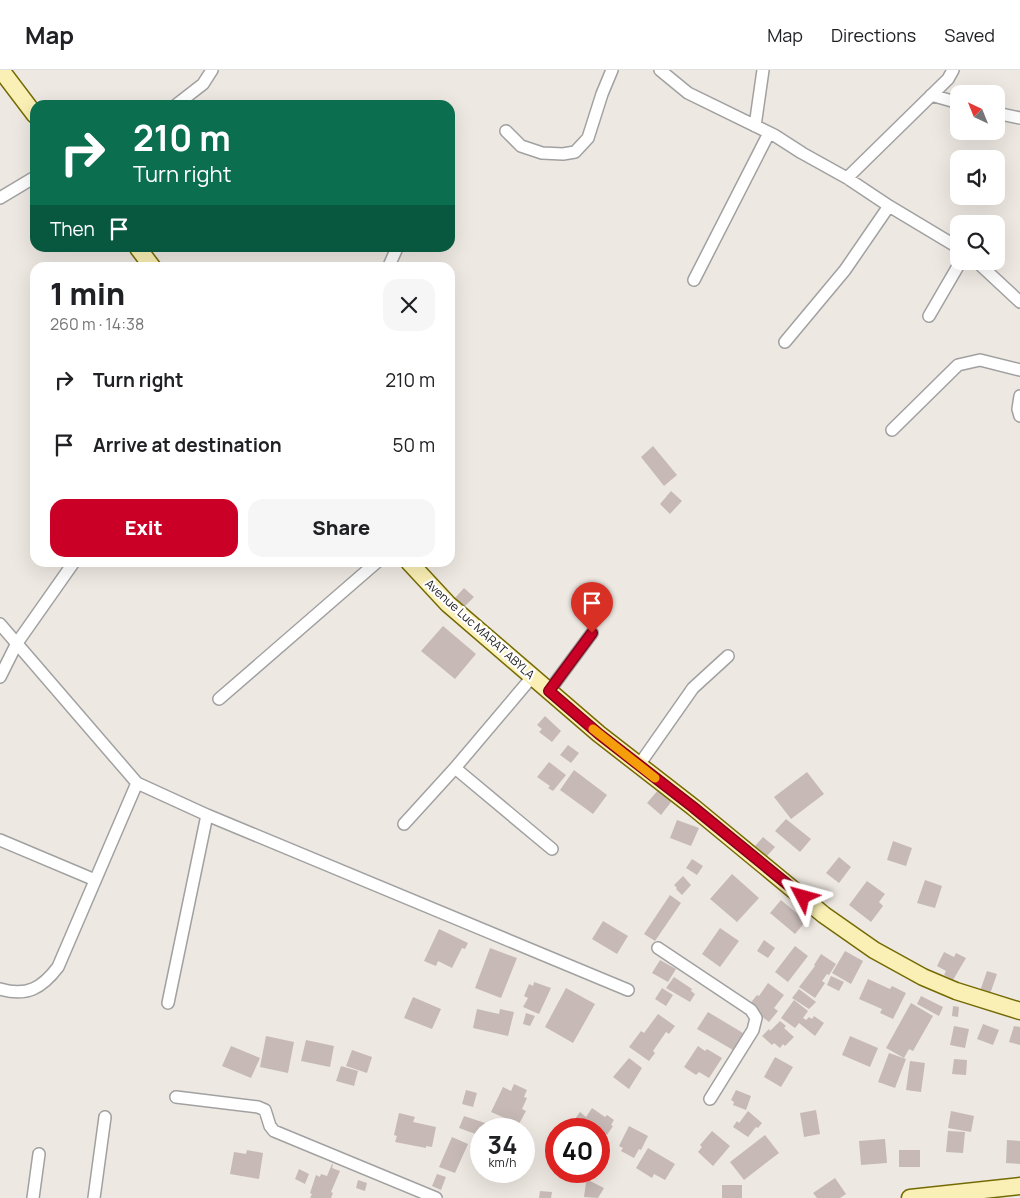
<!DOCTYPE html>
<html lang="en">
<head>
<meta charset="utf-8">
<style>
  body { margin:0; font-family:Manrope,sans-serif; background:#f6f6f6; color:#202124; height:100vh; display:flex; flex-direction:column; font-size:19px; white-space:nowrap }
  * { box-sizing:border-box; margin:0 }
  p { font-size:16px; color:#757577 }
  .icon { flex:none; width:28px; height:28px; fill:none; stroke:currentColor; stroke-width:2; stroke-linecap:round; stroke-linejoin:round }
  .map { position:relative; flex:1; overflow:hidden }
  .side { position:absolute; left:30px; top:192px; width:425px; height:305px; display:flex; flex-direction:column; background:#fff; border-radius:15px; box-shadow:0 5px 20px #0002 }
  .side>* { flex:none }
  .guide { position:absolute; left:30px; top:30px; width:425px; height:152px; border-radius:15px; box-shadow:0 5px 20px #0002; background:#0b6e4f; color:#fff; overflow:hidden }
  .needle { width:32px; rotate:317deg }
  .fabs { position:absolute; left:950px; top:15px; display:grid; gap:10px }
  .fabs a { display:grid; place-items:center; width:55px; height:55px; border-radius:10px; background:#fff; box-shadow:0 5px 20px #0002; font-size:25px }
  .speed { position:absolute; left:470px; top:1048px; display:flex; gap:10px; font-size:25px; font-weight:700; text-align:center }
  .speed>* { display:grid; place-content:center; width:65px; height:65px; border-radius:50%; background:#fff; box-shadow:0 5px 20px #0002; line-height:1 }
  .speed small { font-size:12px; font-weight:400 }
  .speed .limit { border:8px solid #d22; background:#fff; color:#111 }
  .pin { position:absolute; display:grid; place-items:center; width:42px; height:42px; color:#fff; margin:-51px -21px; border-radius:50% 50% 50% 0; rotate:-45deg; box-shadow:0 0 5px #0007 }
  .pin .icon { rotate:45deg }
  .me { position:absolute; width:55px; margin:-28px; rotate:309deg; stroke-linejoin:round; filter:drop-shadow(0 0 4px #0008) }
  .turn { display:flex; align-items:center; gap:18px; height:105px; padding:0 20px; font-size:22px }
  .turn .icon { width:65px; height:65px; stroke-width:2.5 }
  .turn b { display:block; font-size:35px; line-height:42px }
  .then { display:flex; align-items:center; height:48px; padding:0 20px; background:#0003; gap:10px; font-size:19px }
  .round { display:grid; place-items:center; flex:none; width:52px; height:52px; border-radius:15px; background:#f6f6f6 }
  .summary { display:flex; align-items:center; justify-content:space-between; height:85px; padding:0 20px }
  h1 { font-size:30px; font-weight:800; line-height:38px }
  .button { display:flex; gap:10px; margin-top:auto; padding:10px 20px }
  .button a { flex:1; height:58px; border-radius:15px; background:#ca0027; color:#fff; font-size:20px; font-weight:800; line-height:58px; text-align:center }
  .button a+a { background:#f6f6f6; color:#202124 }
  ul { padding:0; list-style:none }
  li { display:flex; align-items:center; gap:15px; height:65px; padding:0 20px }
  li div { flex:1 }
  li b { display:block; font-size:19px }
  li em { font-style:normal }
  header { display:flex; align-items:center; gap:30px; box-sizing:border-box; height:70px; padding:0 25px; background:#fff; border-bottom:1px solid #e0e0e0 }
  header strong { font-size:24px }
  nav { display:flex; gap:28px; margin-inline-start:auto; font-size:18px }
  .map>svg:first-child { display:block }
  .building { fill:#c6b9b6 }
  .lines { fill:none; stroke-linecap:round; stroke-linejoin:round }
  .street-casing { stroke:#a1a1a1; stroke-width:14 }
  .secondary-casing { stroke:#746a04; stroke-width:19 }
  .street { stroke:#fff; stroke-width:11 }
  .secondary { stroke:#faf0b5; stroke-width:16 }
  .route-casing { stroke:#830019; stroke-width:12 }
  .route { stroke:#ca0027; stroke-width:9 }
  .slow { stroke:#f59e0b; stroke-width:9 }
  .labels { text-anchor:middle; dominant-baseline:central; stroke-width:4.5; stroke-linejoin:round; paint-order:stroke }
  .street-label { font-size:12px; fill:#1d1d1d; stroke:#fff }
</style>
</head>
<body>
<header>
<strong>Map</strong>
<nav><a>Map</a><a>Directions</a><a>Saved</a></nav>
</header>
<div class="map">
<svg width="1020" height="1128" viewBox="0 0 1020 1128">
  <rect width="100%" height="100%" fill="#eee8e2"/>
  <path class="building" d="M 653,376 L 677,405 L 664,416 L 641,387 Z
    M 671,421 L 682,431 L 670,444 L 660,434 Z
    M 464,518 L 474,527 L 463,538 L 454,529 Z
    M 443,556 L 476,584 L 455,609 L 421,581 Z
    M 545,646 L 561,661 L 552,672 L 539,662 L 542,659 L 537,655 Z
    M 568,675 L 579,683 L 571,693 L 560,685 Z
    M 549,692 L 566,705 L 553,721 L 548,718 L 550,716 L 537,707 Z
    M 574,700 L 607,725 L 593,744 L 560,720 Z
    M 807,702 L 824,724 L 791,749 L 774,727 Z
    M 659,719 L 672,731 L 661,745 L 647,733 Z
    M 786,749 L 811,769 L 800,782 L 775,761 Z
    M 677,750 L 699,758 L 691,776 L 670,768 Z
    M 763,767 L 775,777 L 767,786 L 755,776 Z
    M 893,771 L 912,778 L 906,796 L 887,790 Z
    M 839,787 L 851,797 L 839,813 L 826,803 Z
    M 692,789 L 703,796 L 697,805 L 686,798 Z
    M 732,804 L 759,828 L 737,852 L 710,829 Z
    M 683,806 L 691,815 L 682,825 L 676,819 L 677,818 L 674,815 Z
    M 925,810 L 942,816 L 935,838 L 917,833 Z
    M 867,811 L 885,824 L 879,832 L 883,836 L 871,852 L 849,835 Z
    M 670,825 L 681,833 L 655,871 L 644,864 Z
    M 781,830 L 806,851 L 795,864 L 770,843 Z
    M 603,851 L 628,866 L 617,884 L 592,869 Z
    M 720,858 L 739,871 L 720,897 L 702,884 Z
    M 439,859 L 468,873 L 465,879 L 462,878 L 452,898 L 438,891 L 436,896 L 424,891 Z
    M 764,870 L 775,878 L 768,888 L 757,881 Z
    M 795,876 L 808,886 L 788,912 L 775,902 Z
    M 490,878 L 517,888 L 501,928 L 475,918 Z
    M 845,881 L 863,891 L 851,914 L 832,903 Z
    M 944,882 L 954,887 L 956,883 L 966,888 L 953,910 L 944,905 L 946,901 L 937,896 Z
    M 821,884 L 836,894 L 829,905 L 827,904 L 822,911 L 825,913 L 815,928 L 799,917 L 815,896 L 814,895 Z
    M 660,890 L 676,899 L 668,912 L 652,903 Z
    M 987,901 L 997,904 L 990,924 L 980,921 Z
    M 831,906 L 844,912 L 839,921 L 827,915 Z
    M 674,907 L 692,919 L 691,921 L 695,924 L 690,932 L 666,918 Z
    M 868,909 L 890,919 L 892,916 L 906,923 L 893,949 L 880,943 L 882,939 L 859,929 Z
    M 534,912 L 551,918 L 539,944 L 523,937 L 528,928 L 524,926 L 529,914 L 533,916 Z
    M 768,913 L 784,925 L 774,938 L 778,941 L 769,952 L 748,936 L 757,925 L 759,926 Z
    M 566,918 L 595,934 L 573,973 L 545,957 Z
    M 662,918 L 673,925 L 666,936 L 655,929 Z
    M 799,919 L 816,932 L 809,939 L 792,928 Z
    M 921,926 L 943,937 L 939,946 L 917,934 Z
    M 413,927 L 441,939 L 432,959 L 404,948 Z
    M 794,930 L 808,941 L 803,948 L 806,950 L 809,947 L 812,949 L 814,946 L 824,953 L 815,966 L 799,953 L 795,958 L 781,948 Z
    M 911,933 L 933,946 L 913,981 L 909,979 L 904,988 L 886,978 Z
    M 953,936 L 959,937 L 958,947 L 952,946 Z
    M 477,939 L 499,944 L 500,939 L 514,942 L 508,966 L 473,958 Z
    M 708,942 L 743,963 L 733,980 L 697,959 Z
    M 526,943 L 535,946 L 530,956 L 523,954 Z
    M 658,944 L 675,956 L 669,964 L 666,962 L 653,981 L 655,983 L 649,991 L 629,977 L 641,961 L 644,963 Z
    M 780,951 L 786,956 L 784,958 L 794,967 L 785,976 L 783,974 L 780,978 L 774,973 L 772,975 L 762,966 L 769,959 L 770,961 Z
    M 983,954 L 999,960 L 993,975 L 977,969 Z
    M 954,956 L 969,959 L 965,978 L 950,975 Z
    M 1014,956 L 1020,957 L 1020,975 L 1009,972 Z
    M 266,966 L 294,972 L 288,1003 L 260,997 Z
    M 850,966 L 878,978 L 870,997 L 842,985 Z
    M 306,970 L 334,976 L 330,997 L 301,991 Z
    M 231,976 L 260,988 L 251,1008 L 222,996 Z
    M 698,976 L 705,981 L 707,979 L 722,988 L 709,1008 L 699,1002 L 696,1005 L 684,997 Z
    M 352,980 L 372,987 L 367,1003 L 346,996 Z
    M 889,983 L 906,989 L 895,1018 L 878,1012 Z
    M 775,987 L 793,997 L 781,1017 L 764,1007 Z
    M 629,988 L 642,998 L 629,1019 L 613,1007 Z
    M 954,989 L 967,990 L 966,1005 L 952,1004 Z
    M 910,991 L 925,993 L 921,1022 L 906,1020 Z
    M 341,996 L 358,1001 L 354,1016 L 336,1011 Z
    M 514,1014 L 527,1020 L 524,1027 L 527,1028 L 522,1039 L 526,1041 L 519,1054 L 491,1042 L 503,1017 L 511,1021 Z
    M 466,1020 L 477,1023 L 473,1037 L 462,1034 Z
    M 736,1020 L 751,1026 L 746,1040 L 733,1035 L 734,1032 L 731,1030 Z
    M 592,1038 L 605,1047 L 607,1045 L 614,1050 L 611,1055 L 613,1056 L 607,1065 L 599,1059 L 580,1059 L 572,1053 L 580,1042 L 586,1047 Z
    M 816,1040 L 820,1064 L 804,1067 L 800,1043 Z
    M 748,1041 L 762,1053 L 758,1058 L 756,1057 L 748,1067 L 733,1057 L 737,1051 L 739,1053 Z
    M 951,1041 L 974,1046 L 971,1062 L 948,1058 Z
    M 399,1043 L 415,1047 L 413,1052 L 436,1057 L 432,1077 L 426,1076 L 426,1078 L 395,1072 L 397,1066 L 394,1065 Z
    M 464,1046 L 488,1054 L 486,1059 L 481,1059 L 481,1066 L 459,1058 Z
    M 629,1056 L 648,1066 L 641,1080 L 639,1079 L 634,1088 L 621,1081 L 623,1078 L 619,1076 Z
    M 712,1061 L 730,1076 L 713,1096 L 698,1082 L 702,1077 L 700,1075 Z
    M 948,1061 L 965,1062 L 963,1083 L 946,1082 Z
    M 765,1065 L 779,1083 L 744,1110 L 730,1092 Z
    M 452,1067 L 468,1074 L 455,1103 L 439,1097 Z
    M 885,1069 L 887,1093 L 861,1095 L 859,1071 Z
    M 1007,1070 L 1020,1071 L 1020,1094 L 1006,1093 Z
    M 648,1078 L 675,1094 L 665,1110 L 654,1104 L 652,1108 L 636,1098 Z
    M 247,1080 L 263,1083 L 259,1109 L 230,1104 L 234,1082 L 246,1084 Z
    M 899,1080 L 920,1080 L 920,1097 L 899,1097 Z
    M 332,1094 L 333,1095 L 332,1098 L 340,1101 L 331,1122 L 333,1123 L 331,1128 L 310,1128 L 312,1124 L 310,1123 L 316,1105 L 320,1107 L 321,1104 L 327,1106 Z
    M 299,1099 L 309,1104 L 305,1114 L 295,1109 Z
    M 437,1104 L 446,1107 L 441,1120 L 432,1116 Z
    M 835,1108 L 846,1124 L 840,1128 L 817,1128 L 813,1123 Z
    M 358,1110 L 367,1113 L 365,1121 L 356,1118 Z
    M 590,1111 L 604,1118 L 598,1128 L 584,1127 L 586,1112 Z
    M 722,1115 L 742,1115 L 742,1128 L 722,1128 Z
    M 540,1121 L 552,1122 L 551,1128 L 539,1128 Z"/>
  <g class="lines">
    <g class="street-casing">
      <path id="street" d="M 660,0 L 688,23 L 774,65 L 802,83 L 847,108 L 889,136 L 959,178
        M 931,25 L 959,33
        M 176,35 L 203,14 L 212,0
        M 996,43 L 1020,48
        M 755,56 L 763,0
        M 506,61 L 521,76 L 542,83 L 563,84 L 575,82 L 588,68 L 602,24 L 612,0
        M 847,108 L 948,9 L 953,0
        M 0,128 L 35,107
        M 976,191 L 1020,232
        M 388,198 L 397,178
        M 694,210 L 769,63
        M 929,246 L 961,191
        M 785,272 L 845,200 L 889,136
        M 1020,326 L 1018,339 L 1020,346
        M 892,360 L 958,295 L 980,290 L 1020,300
        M 0,554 L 137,713 L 207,745 L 628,920
        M 0,607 L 17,573 L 74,492
        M 549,621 L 592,563
        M 219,629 L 377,492
        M 639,695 L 693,618 L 728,586
        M 455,698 L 552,779
        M 404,754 L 455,698 L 532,607
        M 0,770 L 95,810
        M 658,878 L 751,940 L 756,948 L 753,960 L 710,1029
        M 0,919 C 27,927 42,918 58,897 L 137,713
        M 168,933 L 207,745
        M 176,1027 L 258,1037 L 265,1040 L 270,1056 L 274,1061 L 436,1128
        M 33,1128 L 39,1084
        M 94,1128 L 105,1047"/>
    </g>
    <g class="secondary-casing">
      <path id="secondary" d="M 1,0 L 35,45
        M 138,178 L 153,198
        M 409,492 L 448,534 L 599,664 L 693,737 L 824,845 L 874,880 L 923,907 L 956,921 L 1020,941
        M 910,1128 L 1020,1116"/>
    </g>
    <use href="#street" class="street"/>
    <use href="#secondary" class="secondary"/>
  </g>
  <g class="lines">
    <g class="route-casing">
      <path id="route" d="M 592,563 L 549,621 L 599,664 L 693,737 L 803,827"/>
    </g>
    <use href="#route" class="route"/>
    <path class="slow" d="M 593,659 L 655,708"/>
  </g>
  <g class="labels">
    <g class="street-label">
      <text transform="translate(480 559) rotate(42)">Avenue Luc MARAT ABYLA</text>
    </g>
  </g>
</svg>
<div class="fabs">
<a><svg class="needle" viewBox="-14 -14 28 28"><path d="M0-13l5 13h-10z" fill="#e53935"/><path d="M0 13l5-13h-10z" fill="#757577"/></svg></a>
<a><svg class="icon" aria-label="sound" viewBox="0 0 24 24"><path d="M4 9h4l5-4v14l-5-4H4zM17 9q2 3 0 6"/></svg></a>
<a><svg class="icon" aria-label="search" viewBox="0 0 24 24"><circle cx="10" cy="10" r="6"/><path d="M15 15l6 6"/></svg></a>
</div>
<div class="speed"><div>34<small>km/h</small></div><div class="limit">40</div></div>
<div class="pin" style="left:592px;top:563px;background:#d93025"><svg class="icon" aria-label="arrive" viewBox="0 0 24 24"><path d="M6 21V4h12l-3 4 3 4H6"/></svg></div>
<svg class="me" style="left:803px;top:827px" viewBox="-20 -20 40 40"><path d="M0-17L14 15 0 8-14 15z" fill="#ca0027" stroke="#fff" stroke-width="4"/></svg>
<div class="guide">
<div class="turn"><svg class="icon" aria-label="right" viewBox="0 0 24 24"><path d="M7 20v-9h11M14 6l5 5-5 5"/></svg><div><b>210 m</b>Turn right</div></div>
<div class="then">Then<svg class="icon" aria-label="arrive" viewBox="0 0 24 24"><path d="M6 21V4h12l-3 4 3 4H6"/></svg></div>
</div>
<section class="side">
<div class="summary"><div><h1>1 min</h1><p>260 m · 14:38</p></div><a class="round"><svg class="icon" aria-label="close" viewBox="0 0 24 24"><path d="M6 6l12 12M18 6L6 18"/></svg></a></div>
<ul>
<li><svg class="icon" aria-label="right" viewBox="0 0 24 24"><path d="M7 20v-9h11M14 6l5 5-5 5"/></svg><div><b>Turn right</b></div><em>210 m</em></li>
<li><svg class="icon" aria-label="arrive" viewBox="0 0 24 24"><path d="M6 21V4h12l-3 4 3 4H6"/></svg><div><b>Arrive at destination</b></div><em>50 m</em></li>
</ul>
<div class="button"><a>Exit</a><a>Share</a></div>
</section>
</div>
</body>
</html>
